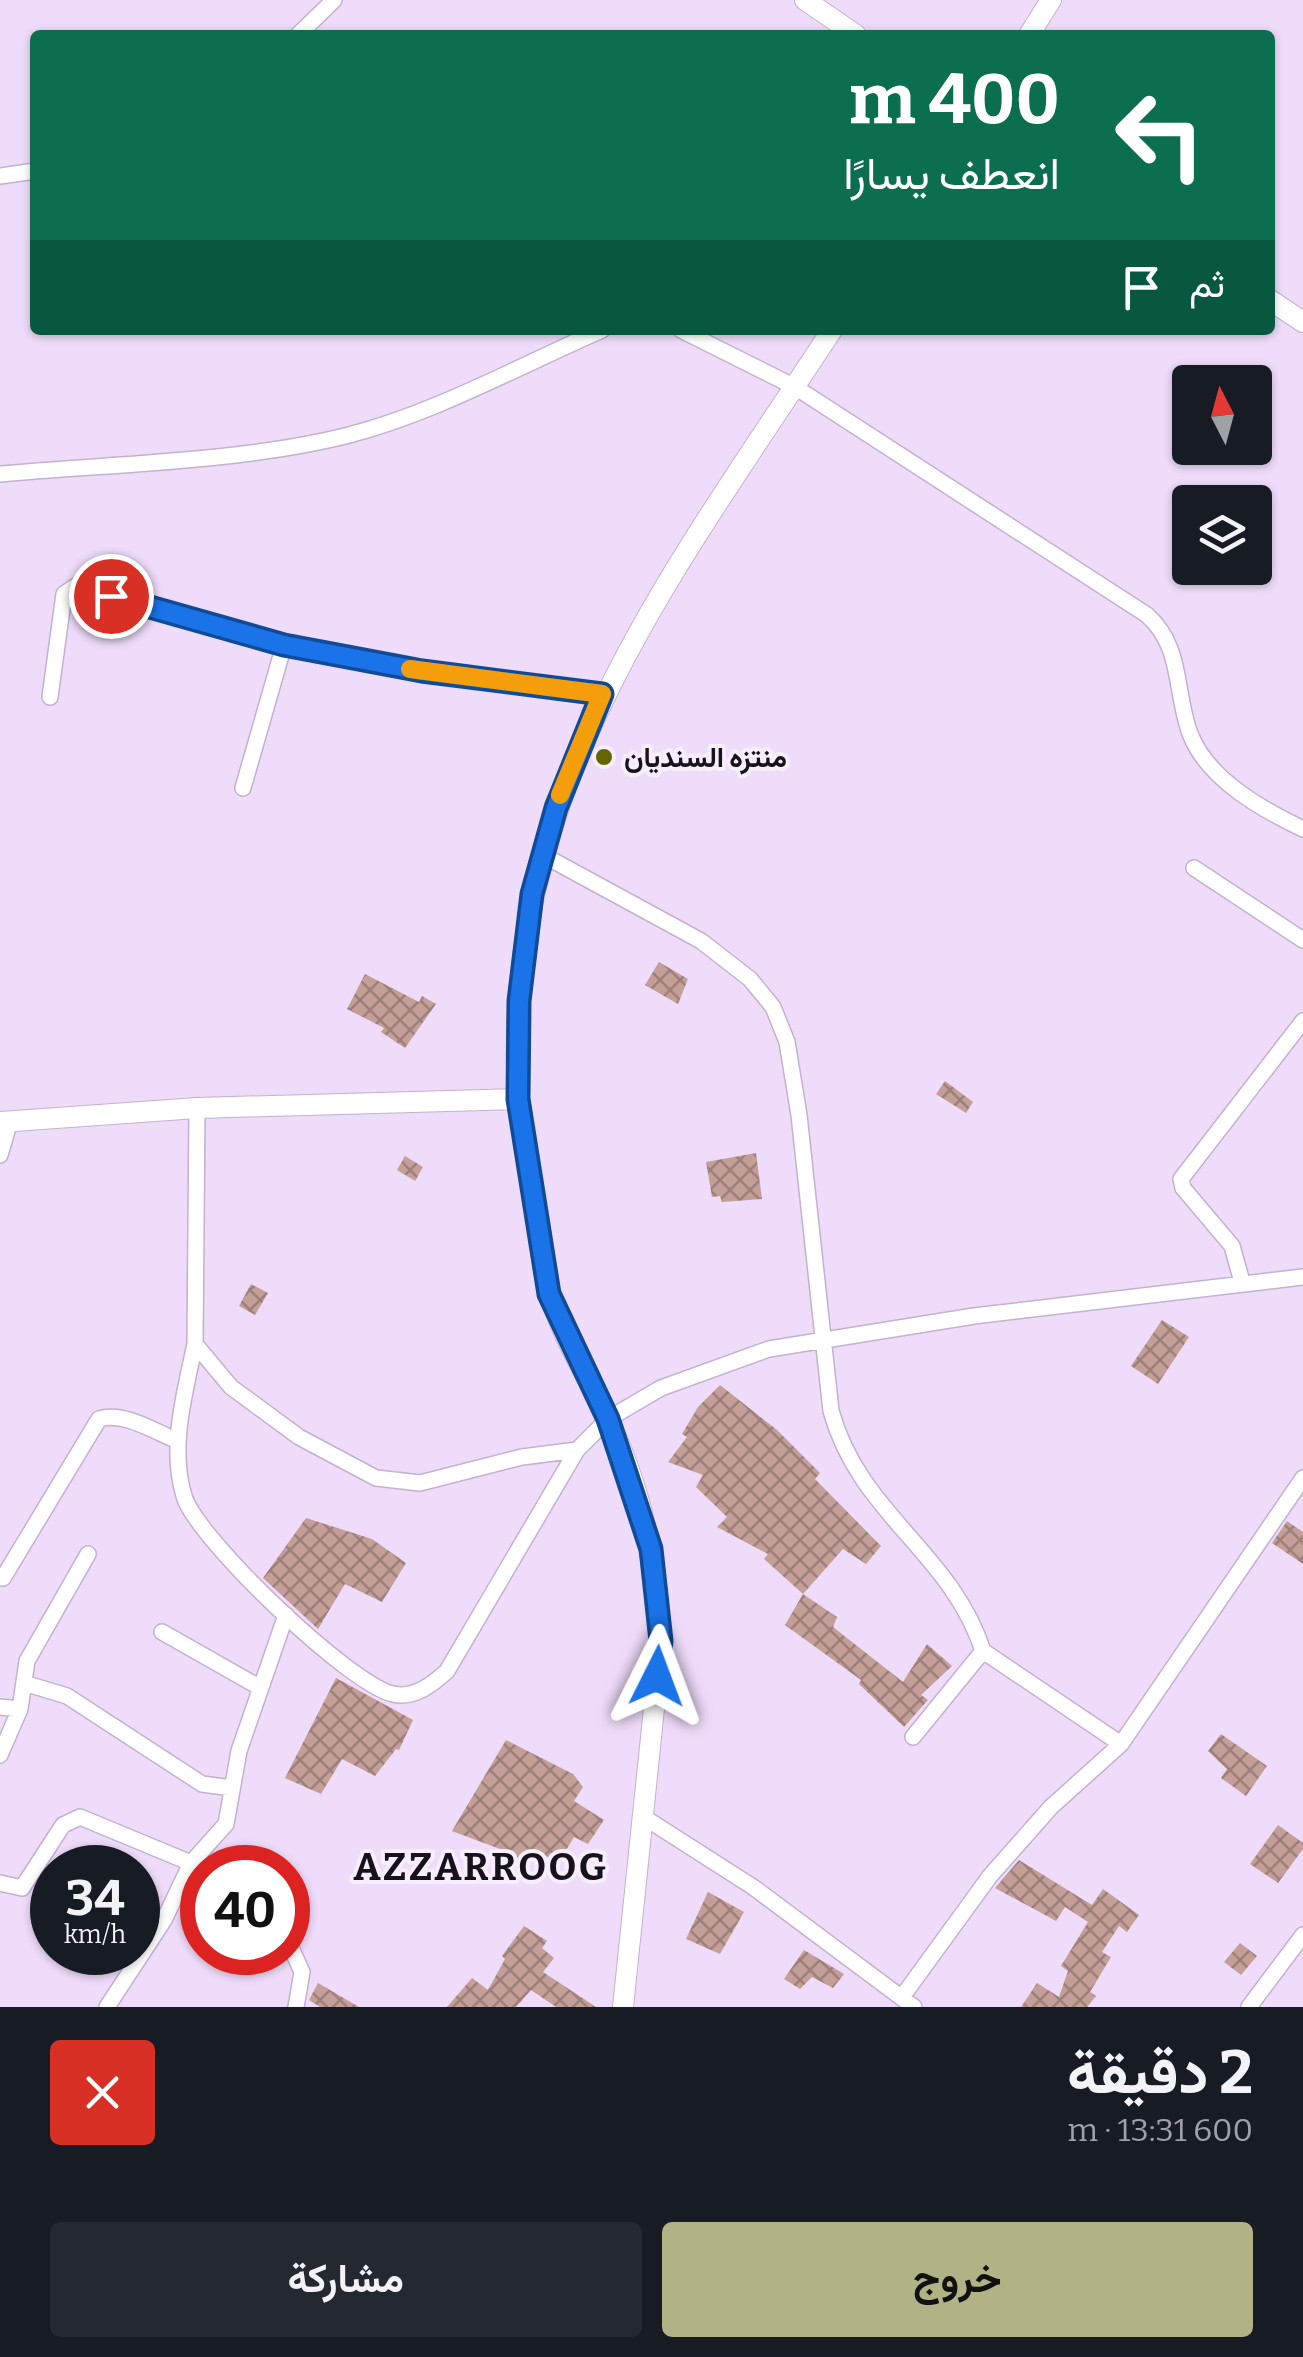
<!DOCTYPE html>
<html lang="ar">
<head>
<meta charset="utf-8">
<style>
  body { margin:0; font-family:Bitter,Vazirmatn,serif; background:#242831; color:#f1f3f6; direction:rtl; height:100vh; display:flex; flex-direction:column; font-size:38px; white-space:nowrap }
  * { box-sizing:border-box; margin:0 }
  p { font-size:32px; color:#9ea1a6 }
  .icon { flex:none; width:55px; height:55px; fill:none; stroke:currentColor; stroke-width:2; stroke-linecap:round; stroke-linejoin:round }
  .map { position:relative; height:2007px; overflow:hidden; direction:ltr }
  .sheet { display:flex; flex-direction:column; background:#171b24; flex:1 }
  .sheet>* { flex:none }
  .guide { position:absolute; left:30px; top:30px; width:1245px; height:305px; border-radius:10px; box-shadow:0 2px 8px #0004; direction:rtl; background:#0b6e4f; color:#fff; overflow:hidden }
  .needle { width:65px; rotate:354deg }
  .buttons { position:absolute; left:1172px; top:365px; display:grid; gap:20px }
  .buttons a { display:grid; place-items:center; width:100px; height:100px; border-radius:10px; background:#171b24; box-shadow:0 2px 8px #0004; font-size:50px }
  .speed { position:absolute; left:30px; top:1845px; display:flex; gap:20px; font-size:50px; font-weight:700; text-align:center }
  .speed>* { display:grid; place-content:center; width:130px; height:130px; border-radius:50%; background:#171b24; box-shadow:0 2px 8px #0004; line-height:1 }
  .speed small { font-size:25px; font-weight:400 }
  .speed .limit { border:15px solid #d22; background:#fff; color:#111 }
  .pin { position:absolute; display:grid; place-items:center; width:85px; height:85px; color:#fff; margin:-42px; border:5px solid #fff; border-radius:50%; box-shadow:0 2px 10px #0007 }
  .me { position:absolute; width:110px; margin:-55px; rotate:3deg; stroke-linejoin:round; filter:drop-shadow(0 0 8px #0008) }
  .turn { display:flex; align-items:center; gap:35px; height:210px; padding:0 50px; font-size:45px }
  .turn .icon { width:130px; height:130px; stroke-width:2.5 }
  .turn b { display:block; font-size:70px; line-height:85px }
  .then { display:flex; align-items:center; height:95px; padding:0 50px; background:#0003; gap:20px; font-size:38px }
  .round { display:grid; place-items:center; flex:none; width:105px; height:105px; border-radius:10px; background:#242831 }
  .headline { display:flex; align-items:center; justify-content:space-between; height:170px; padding:0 50px }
  h1 { font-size:60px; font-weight:700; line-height:75px }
  .primary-button { display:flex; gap:20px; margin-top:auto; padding:20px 50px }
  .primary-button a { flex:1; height:115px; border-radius:10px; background:#b1b387; color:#111; font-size:40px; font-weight:700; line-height:115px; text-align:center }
  .primary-button a+a { background:#242831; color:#f1f3f6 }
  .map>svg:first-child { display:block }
  .building { fill:url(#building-cross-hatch) }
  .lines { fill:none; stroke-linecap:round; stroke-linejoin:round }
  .minor-casing { stroke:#c3b1ce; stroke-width:18 }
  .tertiary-casing { stroke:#c3b1ce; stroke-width:22 }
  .minor { stroke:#fff; stroke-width:15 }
  .tertiary { stroke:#fff; stroke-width:20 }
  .route-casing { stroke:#114b97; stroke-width:25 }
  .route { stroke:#1a73e8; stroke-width:18 }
  .slow { stroke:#f59e0b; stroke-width:18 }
  .poi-dot { fill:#626500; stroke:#f6eefb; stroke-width:4 }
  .labels { text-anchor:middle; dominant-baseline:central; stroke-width:8; stroke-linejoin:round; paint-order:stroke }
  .poi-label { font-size:28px; font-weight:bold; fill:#18121c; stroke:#f6eefb; text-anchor:start }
  .district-label { font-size:38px; font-weight:bold; letter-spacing:2.5px; fill:#18121c; stroke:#f6eefb }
</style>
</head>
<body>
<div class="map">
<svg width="1303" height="2007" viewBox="0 0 1303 2007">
  <defs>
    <pattern id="building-cross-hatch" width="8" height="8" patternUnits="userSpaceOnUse" patternTransform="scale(2.5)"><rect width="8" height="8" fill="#c49f97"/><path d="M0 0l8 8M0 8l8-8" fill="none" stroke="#9e807a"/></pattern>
  </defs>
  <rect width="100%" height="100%" fill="#efdcfb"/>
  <path class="building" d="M 659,962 L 688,979 L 678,1004 L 645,985 Z
    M 365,974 L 419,1002 L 422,996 L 436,1004 L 405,1048 L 381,1032 L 384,1028 L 347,1009 Z
    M 945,1081 L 973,1102 L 966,1113 L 936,1094 Z
    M 756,1153 L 762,1199 L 722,1202 L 720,1196 L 712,1197 L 706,1162 Z
    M 405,1156 L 423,1167 L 415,1181 L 397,1170 Z
    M 251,1284 L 268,1293 L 255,1315 L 239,1306 Z
    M 1162,1320 L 1189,1337 L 1158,1384 L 1131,1366 Z
    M 720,1385 L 777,1430 L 820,1473 L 815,1479 L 881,1546 L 866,1564 L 843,1549 L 803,1594 L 764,1559 L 768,1554 L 717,1527 L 727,1517 L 696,1487 L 703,1475 L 668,1462 L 687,1437 L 682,1434 L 698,1407 Z
    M 306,1518 L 372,1539 L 406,1563 L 382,1602 L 345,1584 L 318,1629 L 263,1578 Z
    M 1287,1521 L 1303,1532 L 1303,1564 L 1272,1543 Z
    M 803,1594 L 837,1617 L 833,1627 L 903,1682 L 927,1644 L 952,1666 L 921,1695 L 928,1700 L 904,1727 L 859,1684 L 861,1680 L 785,1625 Z
    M 336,1678 L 413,1720 L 399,1750 L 396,1749 L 375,1776 L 342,1759 L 321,1794 L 285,1778 Z
    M 1221,1734 L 1267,1766 L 1246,1796 L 1221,1778 L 1227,1769 L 1208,1751 Z
    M 506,1740 L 573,1774 L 583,1787 L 574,1801 L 604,1820 L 588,1844 L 574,1837 L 559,1862 L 534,1851 L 526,1869 L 504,1859 L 508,1852 L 452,1831 Z
    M 1278,1825 L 1303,1843 L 1303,1849 L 1278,1883 L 1250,1864 Z
    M 1019,1860 L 1092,1905 L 1103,1889 L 1139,1915 L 1127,1932 L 1119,1926 L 1102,1952 L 1111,1957 L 1090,1992 L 1096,1996 L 1087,2007 L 1021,2007 L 1037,1983 L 1059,1997 L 1068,1971 L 1061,1966 L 1088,1922 L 1065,1907 L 1056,1921 L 995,1888 Z
    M 708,1892 L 744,1912 L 720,1954 L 686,1939 Z
    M 524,1926 L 547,1941 L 542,1948 L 554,1958 L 543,1972 L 596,2007 L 556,2007 L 531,1990 L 516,2007 L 447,2007 L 472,1978 L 488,1990 L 505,1959 L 502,1956 Z
    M 1240,1943 L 1257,1956 L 1241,1975 L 1224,1962 Z
    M 804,1950 L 844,1974 L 833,1988 L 812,1977 L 800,1989 L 784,1979 Z
    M 318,1983 L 359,2007 L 320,2007 L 309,2000 Z"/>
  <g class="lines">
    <g class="minor-casing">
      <path id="minor" d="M 298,35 L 334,0
        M 0,176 L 35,171
        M 681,330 L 795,387 L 1147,615 C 1184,648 1174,694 1191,736 C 1209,780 1263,810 1303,829
        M 0,474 C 109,464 244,462 349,435 C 437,412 519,366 602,330
        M 50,697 L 64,594 L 76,586 L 284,645 L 422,671 L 603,694
        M 243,788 L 284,645
        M 541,854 L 701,941 L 750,979 L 773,1007 L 787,1042 L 799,1115 L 831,1411 C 860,1515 951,1552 983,1651 L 913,1737
        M 1194,868 L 1303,940
        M 197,1108 L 195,1344 L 231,1387 L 299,1437 L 376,1478 L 420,1483 L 522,1457 L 577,1450 L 608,1419 L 661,1388 L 769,1349 L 974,1316 L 1303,1277
        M 0,1155 L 10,1121
        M 1242,1282 L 1232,1246 L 1183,1188 L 1181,1179 L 1303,1021
        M 195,1344 C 185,1392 169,1447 184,1496 C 196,1538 350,1685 393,1694 C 414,1699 433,1684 447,1671 L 577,1450
        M 3,1578 L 99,1419 C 124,1411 155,1432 178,1441
        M 162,1632 L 259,1687
        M 983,1651 L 1121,1744
        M 24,1683 L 67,1696 L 202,1784 L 232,1788
        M 0,1707 L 20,1709
        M 0,1755 L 20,1709 L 27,1661 L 88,1554
        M 642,1816 L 753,1887 L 914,2007
        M 0,1883 L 22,1888 L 63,1825 L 80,1817 L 191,1863
        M 288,1941 L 302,1972 L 296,2007
        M 902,1997 L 990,1876 L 1051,1807 L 1121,1744 L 1303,1478
        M 107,2007 L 164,1920 L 191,1863 L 226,1824 L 239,1751 L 286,1615
        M 1249,2007 L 1303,1935"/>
    </g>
    <g class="tertiary-casing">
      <path id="tertiary" d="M 805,0 L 856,35
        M 1029,35 L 1051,0
        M 1270,300 L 1303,322
        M 0,1122 L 197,1108 L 518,1099
        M 623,2007 L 661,1641 C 657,1564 640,1484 606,1415 C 587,1375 560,1334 549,1291 C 540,1258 537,1221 532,1187 C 527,1157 520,1127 518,1097 C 500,790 673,573 832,330"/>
    </g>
    <use href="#minor" class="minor"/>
    <use href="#tertiary" class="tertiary"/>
  </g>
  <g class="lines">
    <g class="route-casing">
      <path id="route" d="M 111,596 L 284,645 L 422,671 L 602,694 L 556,808 L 532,894 L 519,1001 L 518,1099 L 549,1294 L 608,1419 L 651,1549 L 661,1641 L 657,1676"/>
    </g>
    <use href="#route" class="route"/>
    <path class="slow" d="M 410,669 L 602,694 L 560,795"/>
  </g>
  <circle class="poi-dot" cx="604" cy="757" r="10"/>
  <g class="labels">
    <g class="poi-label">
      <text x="624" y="757">منتزه السنديان</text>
    </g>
    <g class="district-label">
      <text x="481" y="1867">AZZARROOG</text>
    </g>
  </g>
</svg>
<div class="buttons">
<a><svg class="needle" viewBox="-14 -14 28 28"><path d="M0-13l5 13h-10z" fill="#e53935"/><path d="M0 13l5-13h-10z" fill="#9ea1a6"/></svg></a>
<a><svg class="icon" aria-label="layers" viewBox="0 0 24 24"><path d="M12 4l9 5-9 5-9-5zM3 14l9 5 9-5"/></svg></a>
</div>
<div class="speed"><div>34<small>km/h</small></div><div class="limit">40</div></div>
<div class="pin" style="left:111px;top:596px;background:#d93025"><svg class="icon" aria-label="arrive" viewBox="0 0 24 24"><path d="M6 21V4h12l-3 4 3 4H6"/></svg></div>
<svg class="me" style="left:657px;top:1676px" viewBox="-20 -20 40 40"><path d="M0-17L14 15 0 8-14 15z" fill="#1a73e8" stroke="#fff" stroke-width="4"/></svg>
<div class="guide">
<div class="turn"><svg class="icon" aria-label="left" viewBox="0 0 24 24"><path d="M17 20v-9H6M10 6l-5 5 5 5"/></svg><div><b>400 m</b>انعطف يسارًا</div></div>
<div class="then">ثم<svg class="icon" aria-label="arrive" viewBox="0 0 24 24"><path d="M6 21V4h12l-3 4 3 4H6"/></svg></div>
</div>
</div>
<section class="sheet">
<div class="headline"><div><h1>2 دقيقة</h1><p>600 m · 13:31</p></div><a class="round" style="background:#d93025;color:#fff"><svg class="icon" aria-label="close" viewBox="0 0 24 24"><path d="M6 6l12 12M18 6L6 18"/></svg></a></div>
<div class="primary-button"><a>خروج</a><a>مشاركة</a></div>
</section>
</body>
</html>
